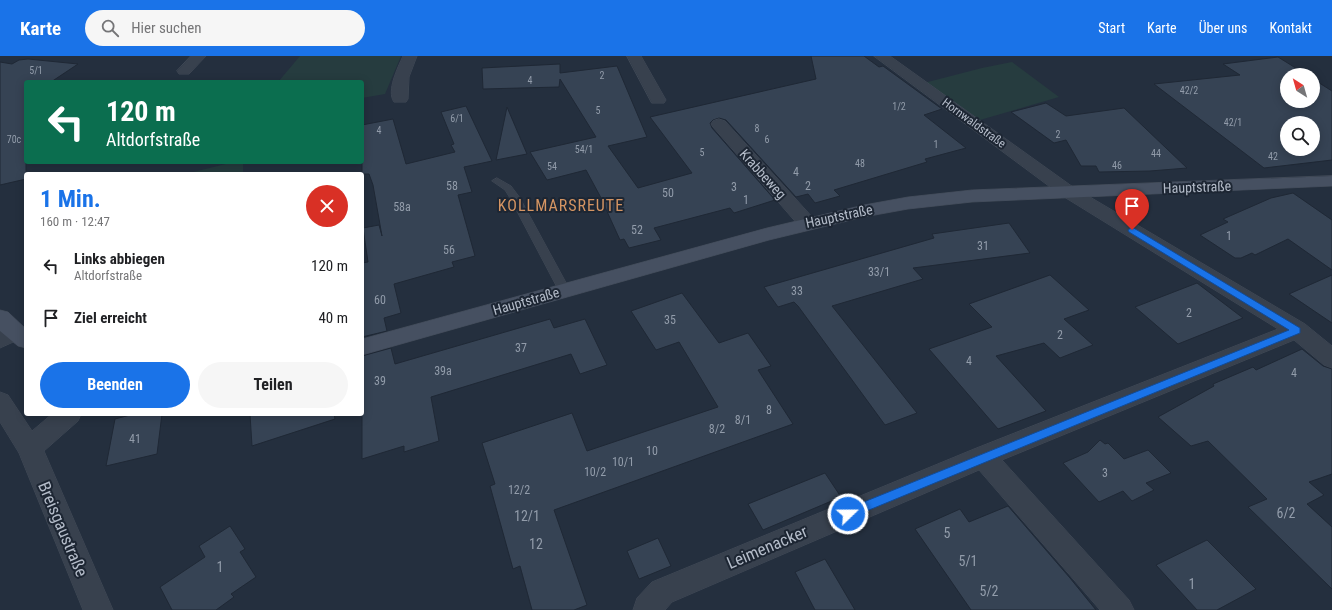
<!DOCTYPE html>
<html lang="de">
<head>
<meta charset="utf-8">
<style>
  body { margin:0; font-family:"Roboto Condensed",sans-serif; background:#f6f6f6; color:#202124; height:100vh; display:flex; flex-direction:column; font-size:15px; white-space:nowrap }
  * { box-sizing:border-box; margin:0 }
  p { font-size:13px; color:#757577 }
  .icon { flex:none; width:22px; height:22px; fill:none; stroke:currentColor; stroke-width:2; stroke-linecap:round; stroke-linejoin:round }
  .map { position:relative; flex:1; overflow:hidden }
  .side { position:absolute; left:24px; top:116px; width:340px; height:244px; display:flex; flex-direction:column; background:#fff; border-radius:4px; box-shadow:0 2px 10px #0003 }
  .side>* { flex:none }
  .hud { position:absolute; left:24px; top:24px; width:340px; height:84px; border-radius:4px; box-shadow:0 2px 10px #0003; background:#0b6e4f; color:#fff; overflow:hidden }
  .needle { width:26px; rotate:323deg }
  .buttons { position:absolute; left:1280px; top:12px; display:grid; gap:8px }
  .buttons a { display:grid; place-items:center; width:40px; height:40px; border-radius:50%; background:#fff; box-shadow:0 2px 10px #0003; font-size:20px }
  .pin { position:absolute; display:grid; place-items:center; width:34px; height:34px; color:#fff; margin:-41px -17px; border-radius:50% 50% 50% 0; rotate:-45deg; box-shadow:0 0 4px #0007 }
  .pin .icon { rotate:45deg }
  .me { position:absolute; width:44px; margin:-22px; rotate:68deg; stroke-linejoin:round; filter:drop-shadow(0 0 3px #0008) }
  .turn { display:flex; align-items:center; gap:14px; height:84px; padding:0 16px; font-size:18px }
  .turn .icon { width:52px; height:52px; stroke-width:2.5 }
  .turn b { display:block; font-size:28px; line-height:34px }
  .round { display:grid; place-items:center; flex:none; width:42px; height:42px; border-radius:21px; background:#f6f6f6 }
  .summary { display:flex; align-items:center; justify-content:space-between; height:68px; padding:0 16px }
  h1 { font-size:24px; font-weight:700; line-height:30px; color:#1a73e8 }
  .primary-button { display:flex; gap:8px; margin-top:auto; padding:8px 16px }
  .primary-button a { flex:1; height:46px; border-radius:24px; background:#1a73e8; color:#fff; font-size:16px; font-weight:700; line-height:46px; text-align:center }
  .primary-button a+a { background:#f6f6f6; color:#202124 }
  ul { padding:0; list-style:none }
  li { display:flex; align-items:center; gap:12px; height:52px; padding:0 16px }
  li div { flex:1 }
  li b { display:block; font-size:15px }
  li em { font-style:normal }
  header { display:flex; align-items:center; gap:24px; box-sizing:border-box; height:56px; padding:0 20px; background:#1a73e8; color:#fff }
  header strong { font-size:19px }
  nav { display:flex; gap:22px; margin-inline-start:auto; font-size:14px }
  .search { width:280px; height:36px; background:#f6f6f6; display:flex; align-items:center; gap:10px; box-sizing:border-box; padding:0 14px; border-radius:22px; color:#757577; font-size:15px }
  .map>svg:first-child { display:block }
  .green { fill:#263c3f }
  .building { fill:#364354; stroke:#1f2835; fill-rule:evenodd }
  .lines { fill:none; stroke-linecap:round; stroke-linejoin:round }
  .lane-casing { stroke:#414a57; stroke-width:1 }
  .street-casing { stroke:#414a57; stroke-width:1 }
  .secondary-casing { stroke:#414a57; stroke-width:1 }
  .lane { fill:#38414e; fill-rule:evenodd }
  .street { fill:#38414e; fill-rule:evenodd }
  .secondary { fill:#465061; fill-rule:evenodd }
  .route { fill:#1a73e8; stroke:#114b97 }
  .labels { text-anchor:middle; dominant-baseline:central; stroke-width:4; stroke-linejoin:round; paint-order:stroke }
  .far-number-label { font-size:10px; fill:#929caa }
  .far-street-label { font-size:12px; fill:#b4bcc9; stroke:#1d2633 }
  .number-label { font-size:12px; fill:#929caa }
  .street-label { font-size:14px; fill:#b4bcc9; stroke:#1d2633 }
  .near-number-label { font-size:14px; fill:#929caa }
  .quarter-label { font-size:16px; letter-spacing:1px; fill:#d59563; stroke:#1d2633 }
  .near-street-label { font-size:17px; fill:#b4bcc9; stroke:#1d2633 }
</style>
</head>
<body>
<header>
<strong>Karte</strong>
<div class="search"><svg class="icon" aria-label="search" viewBox="0 0 24 24"><circle cx="10" cy="10" r="6"/><path d="M15 15l6 6"/></svg>Hier suchen</div>
<nav><a>Start</a><a>Karte</a><a>Über uns</a><a>Kontakt</a></nav>
</header>
<div class="map">
<svg width="1332" height="554" viewBox="0 0 1332 554">
  <rect width="100%" height="100%" fill="#242f3e"/>
  <path class="green" d="M 300,0 L 401,0 L 385,38 L 362,42 L 362,26 L 278,26 Z
    M 1012,6 L 1059,41 L 973,66 L 920,28 L 982,12 Z
    M 234,106 L 243,106 L 243,118 L 185,118 Z"/>
  <path class="building" d="M 811,0 L 864,0 L 879,11 L 883,10 L 942,53 L 924,59 L 966,92 L 925,103 L 927,106 L 834,134 L 840,140 L 815,147 L 808,138 L 796,141 L 726,64 L 719,62 L 713,64 L 710,67 L 712,72 L 775,144 L 734,157 L 730,152 L 654,172 L 661,184 L 629,192 L 624,183 L 620,184 L 600,140 L 586,114 L 547,124 L 530,96 L 596,81 L 560,23 L 559,31 L 483,33 L 482,12 L 560,8 L 560,17 L 617,10 L 647,81 L 608,90 L 638,132 L 692,117 L 650,61 L 816,23 Z
    M 1278,1 L 1307,19 L 1287,19 L 1287,45 L 1313,45 L 1313,23 L 1332,35 L 1332,104 L 1264,112 L 1154,28 L 1240,19 L 1223,8 ZM 1287,67 L 1313,67 L 1313,93 L 1287,93 Z
    M 28,3 L 78,8 L 51,26 L 26,26 L 26,123 L 0,129 L 0,6 L 12,8 L 19,4 Z
    M 1046,47 L 1066,60 L 1124,52 L 1187,112 L 1150,115 L 1099,116 L 1096,110 L 1081,110 L 1066,84 L 1054,87 L 1011,56 Z
    M 466,50 L 492,105 L 464,111 L 472,136 L 458,139 L 475,200 L 452,206 L 454,211 L 394,228 L 401,257 L 384,262 L 387,275 L 362,281 L 362,207 L 368,206 L 363,172 L 379,169 L 382,180 L 373,129 L 369,118 L 362,118 L 362,69 L 393,63 L 406,108 L 455,96 L 451,89 L 454,88 L 441,56 Z
    M 507,51 L 527,98 L 496,104 Z
    M 1293,137 L 1332,164 L 1332,214 L 1288,183 L 1255,199 L 1252,197 L 1241,202 L 1235,202 L 1200,179 L 1228,166 L 1223,163 L 1271,142 Z
    M 1009,167 L 1030,197 L 913,212 L 923,223 L 832,250 L 917,357 L 885,369 L 798,250 L 794,246 L 778,251 L 764,231 L 934,182 L 932,178 Z
    M 1050,219 L 1089,254 L 1064,263 L 1093,289 L 1060,302 L 1044,287 L 996,300 L 1046,355 L 998,373 L 929,293 L 992,271 L 969,248 Z
    M 1332,219 L 1332,267 L 1289,238 Z
    M 1197,227 L 1243,262 L 1178,288 L 1135,251 Z
    M 682,237 L 719,287 L 748,277 L 771,310 L 758,314 L 793,368 L 554,454 L 587,549 L 574,554 L 532,554 L 520,510 L 513,513 L 490,430 L 495,428 L 482,387 L 572,357 L 587,395 L 718,351 L 679,286 L 656,294 L 631,255 Z
    M 550,263 L 554,272 L 585,263 L 607,309 L 580,318 L 571,298 L 431,341 L 439,385 L 404,396 L 404,390 L 362,403 L 362,300 L 391,292 L 395,308 Z
    M 1302,293 L 1323,310 L 1332,313 L 1332,418 L 1309,426 L 1324,439 L 1307,448 L 1332,471 L 1332,533 L 1248,451 L 1267,443 L 1208,385 L 1191,390 L 1158,361 L 1214,330 L 1213,328 L 1253,311 L 1256,314 Z
    M 134,358 L 162,358 L 157,398 L 106,410 L 115,363 Z
    M 250,358 L 334,358 L 335,363 L 252,390 Z
    M 1100,384 L 1105,388 L 1108,387 L 1124,403 L 1148,394 L 1171,417 L 1146,427 L 1154,434 L 1132,445 L 1123,435 L 1099,446 L 1063,407 L 1088,396 Z
    M 825,417 L 841,441 L 763,474 L 748,448 Z
    M 1008,450 L 1070,522 L 1096,554 L 971,554 L 915,473 L 960,453 L 969,466 Z
    M 230,470 L 245,493 L 240,496 L 256,521 L 231,538 L 234,541 L 216,554 L 172,554 L 160,531 L 205,501 L 199,490 Z
    M 658,482 L 671,510 L 639,523 L 627,495 Z
    M 1207,484 L 1256,533 L 1217,554 L 1197,554 L 1156,509 Z
    M 825,503 L 855,554 L 815,554 L 795,516 Z"/>
  <g class="lines">
    <g class="lane-casing">
      <path id="lane" d="M 497,122 L 511,130 L 520,142 L 570,234 L 568,237 L 560,237 L 510,142 L 505,134 L 492,125 Z"/>
    </g>
    <g class="street-casing">
      <path id="street" d="M 191,0 L 206,0 L 189,18 L 179,18 L 177,15 Z
        M 403,0 L 417,0 L 409,21 L 408,43 L 406,46 L 394,46 C 386,35 398,11 403,0 Z
        M 627,0 L 641,0 L 666,44 L 664,47 L 652,47 Z
        M 874,0 L 890,0 L 1073,131 L 1305,268 L 1332,290 L 1332,312 L 1324,309 L 1294,284 L 1002,404 L 1129,544 L 1134,554 L 1100,554 L 979,414 L 672,546 L 665,554 L 633,554 L 637,542 L 652,526 L 974,393 L 1278,273 L 1061,139 Z
        M 719,63 L 725,65 L 814,163 L 816,167 L 814,171 L 807,173 L 800,171 L 713,71 L 711,68 L 713,65 Z
        M 14,268 L 22,270 L 25,276 L 22,282 L 0,292 L 0,274 Z
        M 0,336 L 8,339 L 32,375 L 52,358 L 81,358 L 78,365 L 44,395 L 113,554 L 83,554 L 19,397 L 0,366 Z"/>
    </g>
    <g class="secondary-casing">
      <path id="secondary" d="M 1332,120 L 1332,130 L 972,146 L 908,153 L 864,161 L 769,184 L 362,299 L 362,283 L 767,172 L 864,149 L 908,141 L 972,134 Z
        M 0,254 L 8,256 L 26,273 L 26,292 L 18,290 L 0,275 Z"/>
    </g>
    <use href="#lane" class="lane"/>
    <use href="#street" class="street"/>
    <use href="#secondary" class="secondary"/>
  </g>
  <path class="route" d="M 1132,171 L 1300,272 L 1300,277 L 852,461 L 848,463 L 844,461 L 842,458 L 844,454 L 1289,274 L 1129,176 L 1128,174 Z"/>
  <g class="labels">
    <g class="far-number-label">
      <text x="36" y="14">5/1</text>
      <text x="602" y="19">2</text>
      <text x="530" y="24">4</text>
      <text x="1189" y="34">42/2</text>
      <text x="899" y="50">1/2</text>
      <text x="598" y="54">5</text>
      <text x="457" y="62">6/1</text>
      <text x="1233" y="66">42/1</text>
      <text x="757" y="72">8</text>
      <text x="379" y="74">4</text>
      <text x="1058" y="78">2</text>
      <text x="14" y="83">70c</text>
      <text x="767" y="83">6</text>
      <text x="936" y="88">1</text>
      <text x="584" y="93">54/1</text>
      <text x="702" y="96">5</text>
      <text x="1156" y="97">44</text>
      <text x="1273" y="100">42</text>
      <text x="860" y="107">48</text>
      <text x="1117" y="109">46</text>
      <text x="552" y="110">54</text>
    </g>
    <g class="far-street-label">
      <text transform="translate(974 67) rotate(36)">Hornwaldstraße</text>
    </g>
    <g class="number-label">
      <text x="796" y="116">4</text>
      <text x="452" y="130">58</text>
      <text x="808" y="130">2</text>
      <text x="734" y="131">3</text>
      <text x="668" y="137">50</text>
      <text x="746" y="144">1</text>
      <text x="402" y="151">58a</text>
      <text x="637" y="174">52</text>
      <text x="1229" y="180">1</text>
      <text x="983" y="190">31</text>
      <text x="449" y="194">56</text>
      <text x="879" y="216">33/1</text>
      <text x="797" y="235">33</text>
      <text x="380" y="244">60</text>
      <text x="1189" y="257">2</text>
      <text x="670" y="264">35</text>
      <text x="1060" y="279">2</text>
      <text x="521" y="292">37</text>
      <text x="969" y="305">4</text>
      <text x="443" y="315">39a</text>
      <text x="1294" y="317">4</text>
      <text x="380" y="325">39</text>
      <text x="769" y="354">8</text>
      <text x="743" y="364">8/1</text>
      <text x="717" y="373">8/2</text>
      <text x="135" y="383">41</text>
      <text x="652" y="395">10</text>
      <text x="623" y="406">10/1</text>
      <text x="595" y="416">10/2</text>
      <text x="1105" y="417">3</text>
      <text x="519" y="434">12/2</text>
    </g>
    <g class="street-label">
      <text transform="translate(763 118) rotate(48)">Krabbeweg</text>
      <text transform="translate(1197 131) rotate(-2)">Hauptstraße</text>
      <text transform="translate(839 160) rotate(-12)">Hauptstraße</text>
      <text transform="translate(526 245) rotate(-16)">Hauptstraße</text>
    </g>
    <g class="near-number-label">
      <text x="1286" y="457">6/2</text>
      <text x="527" y="460">12/1</text>
      <text x="947" y="477">5</text>
      <text x="536" y="488">12</text>
      <text x="968" y="505">5/1</text>
      <text x="220" y="511">1</text>
      <text x="1192" y="528">1</text>
      <text x="989" y="535">5/2</text>
    </g>
    <g class="quarter-label">
      <text x="561" y="149">KOLLMARSREUTE</text>
    </g>
    <g class="near-street-label">
      <text transform="translate(63 473) rotate(67)">Breisgaustraße</text>
      <text transform="translate(767 491) rotate(-23)">Leimenacker</text>
    </g>
  </g>
</svg>
<div class="buttons">
<a><svg class="needle" viewBox="-14 -14 28 28"><path d="M0-13l5 13h-10z" fill="#e53935"/><path d="M0 13l5-13h-10z" fill="#757577"/></svg></a>
<a><svg class="icon" aria-label="search" viewBox="0 0 24 24"><circle cx="10" cy="10" r="6"/><path d="M15 15l6 6"/></svg></a>
</div>
<div class="pin" style="left:1132px;top:174px;background:#d93025"><svg class="icon" aria-label="arrive" viewBox="0 0 24 24"><path d="M6 21V4h12l-3 4 3 4H6"/></svg></div>
<svg class="me" style="left:848px;top:458px" viewBox="-20 -20 40 40"><circle r="17" fill="#1a73e8" stroke="#fff" stroke-width="3"/><path d="M0-11L8 9 0 5-8 9z" fill="#fff"/></svg>
<div class="hud">
<div class="turn"><svg class="icon" aria-label="left" viewBox="0 0 24 24"><path d="M17 20v-9H6M10 6l-5 5 5 5"/></svg><div><b>120 m</b>Altdorfstraße</div></div>
</div>
<section class="side">
<div class="summary"><div><h1>1 Min.</h1><p>160 m · 12:47</p></div><a class="round" style="background:#d93025;color:#fff"><svg class="icon" aria-label="close" viewBox="0 0 24 24"><path d="M6 6l12 12M18 6L6 18"/></svg></a></div>
<ul>
<li><svg class="icon" aria-label="left" viewBox="0 0 24 24"><path d="M17 20v-9H6M10 6l-5 5 5 5"/></svg><div><b>Links abbiegen</b><p>Altdorfstraße</p></div><em>120 m</em></li>
<li><svg class="icon" aria-label="arrive" viewBox="0 0 24 24"><path d="M6 21V4h12l-3 4 3 4H6"/></svg><div><b>Ziel erreicht</b></div><em>40 m</em></li>
</ul>
<div class="primary-button"><a>Beenden</a><a>Teilen</a></div>
</section>
</div>
</body>
</html>
